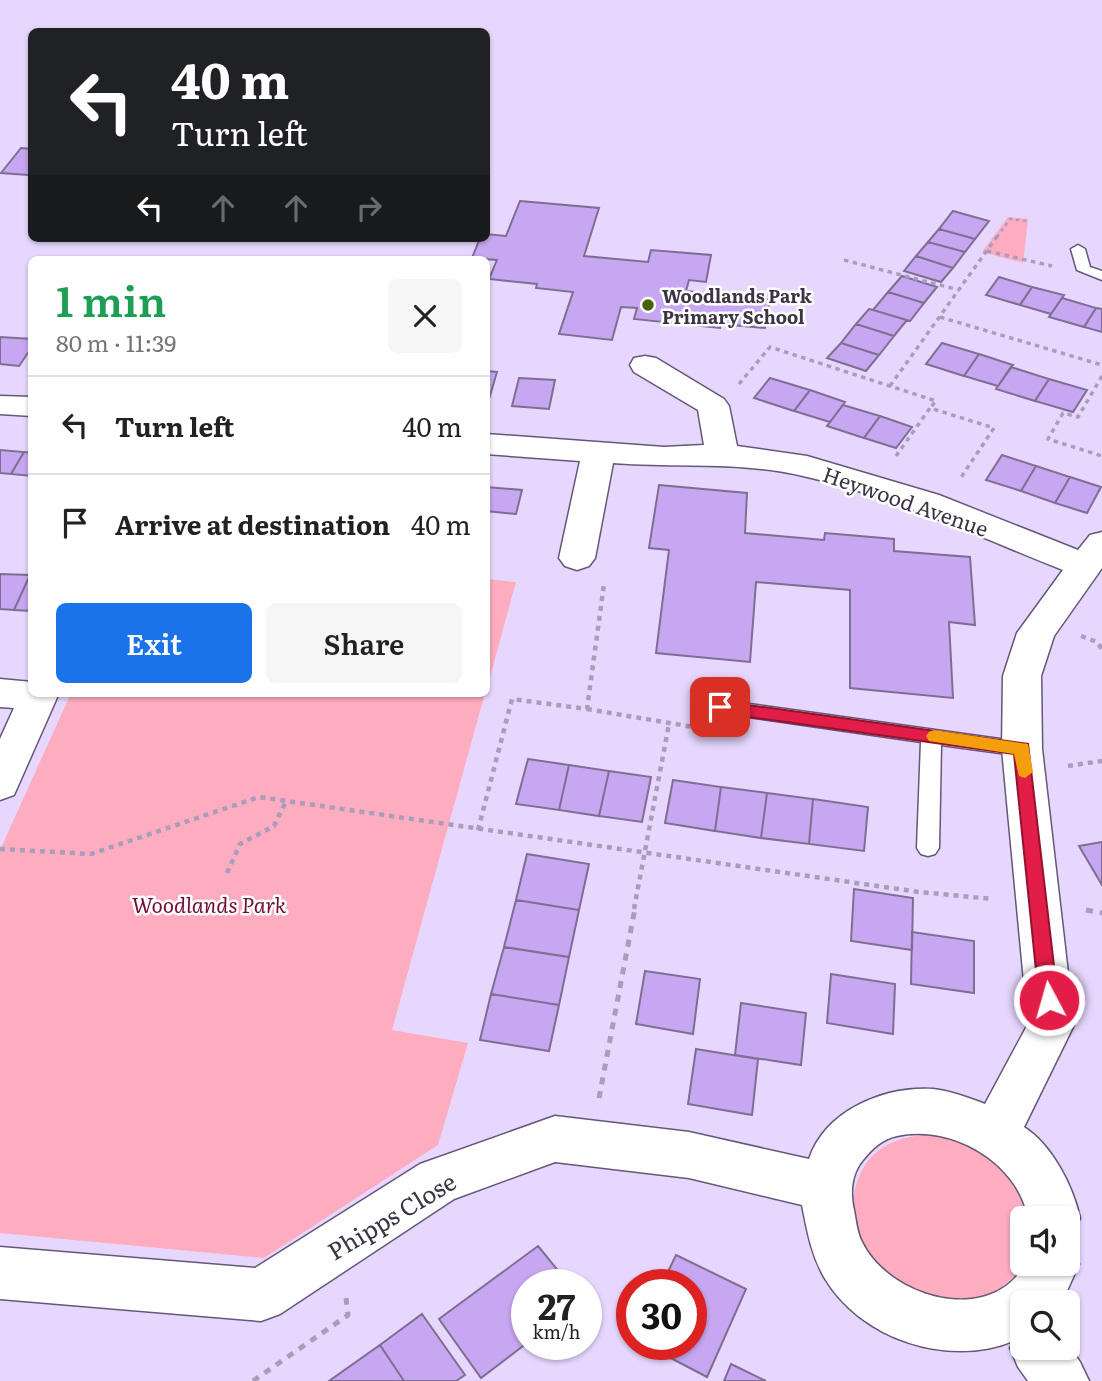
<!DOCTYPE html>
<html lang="en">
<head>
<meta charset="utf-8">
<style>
  body { margin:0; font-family:Literata,serif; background:#f6f6f6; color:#222; height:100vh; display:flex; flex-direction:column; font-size:26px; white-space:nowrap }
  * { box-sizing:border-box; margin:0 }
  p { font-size:23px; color:#767676 }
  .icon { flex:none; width:38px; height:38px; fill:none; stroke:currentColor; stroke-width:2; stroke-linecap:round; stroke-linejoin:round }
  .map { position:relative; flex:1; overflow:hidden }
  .sheet { position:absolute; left:28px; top:256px; width:462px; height:441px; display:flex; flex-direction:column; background:#fff; border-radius:10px; box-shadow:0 2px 5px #0004 }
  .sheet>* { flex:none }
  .top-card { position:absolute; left:28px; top:28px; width:462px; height:214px; border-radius:10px; box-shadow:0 2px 5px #0004; background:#202124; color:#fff; overflow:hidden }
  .fabs { position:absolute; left:1010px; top:1206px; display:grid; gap:14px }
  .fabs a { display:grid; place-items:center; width:70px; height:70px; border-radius:10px; background:#fff; box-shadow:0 2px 5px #0004; font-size:35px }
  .speed { position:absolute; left:511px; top:1269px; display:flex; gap:14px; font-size:35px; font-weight:700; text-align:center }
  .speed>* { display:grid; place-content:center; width:91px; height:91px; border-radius:50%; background:#fff; box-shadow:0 2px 5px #0004; line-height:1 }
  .speed small { font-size:18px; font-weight:400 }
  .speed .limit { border:10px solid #d22; background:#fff; color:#111 }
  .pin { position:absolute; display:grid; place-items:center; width:60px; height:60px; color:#fff; margin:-30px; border-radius:14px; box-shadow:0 4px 10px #0006 }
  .me { position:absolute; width:77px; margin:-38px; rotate:354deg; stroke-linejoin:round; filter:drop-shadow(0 0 5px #0008) }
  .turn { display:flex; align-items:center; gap:24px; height:147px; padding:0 28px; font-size:32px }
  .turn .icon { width:91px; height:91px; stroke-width:2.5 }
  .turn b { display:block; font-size:49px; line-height:60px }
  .lanes { display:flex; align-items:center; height:66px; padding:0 28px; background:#0003; justify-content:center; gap:35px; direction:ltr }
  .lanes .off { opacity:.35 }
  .round { display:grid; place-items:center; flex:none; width:74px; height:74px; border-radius:10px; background:#f6f6f6 }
  .overview { display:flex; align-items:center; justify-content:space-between; height:119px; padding:0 28px }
  h1 { font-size:42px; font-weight:600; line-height:52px; color:#1e9e55 }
  .cta { display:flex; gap:14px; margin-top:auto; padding:14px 28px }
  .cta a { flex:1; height:80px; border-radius:10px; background:#1a73e8; color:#fff; font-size:28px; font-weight:600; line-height:80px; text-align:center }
  .cta a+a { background:#f6f6f6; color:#222 }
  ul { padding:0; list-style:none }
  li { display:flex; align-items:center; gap:21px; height:98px; padding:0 28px; border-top:2px solid #e0e0e0 }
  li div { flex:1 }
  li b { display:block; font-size:26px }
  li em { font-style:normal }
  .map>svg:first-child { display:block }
  .green { fill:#feadc0 }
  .building { fill:#c7a7f1; stroke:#7e6f92; stroke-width:2 }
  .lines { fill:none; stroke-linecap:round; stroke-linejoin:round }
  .lane-casing { stroke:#655778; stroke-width:3 }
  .street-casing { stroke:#655778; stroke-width:3 }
  .path-far3 { stroke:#a99dbb; stroke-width:2.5; stroke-dasharray:3.5 3.5; stroke-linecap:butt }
  .path-far2 { stroke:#a99dbb; stroke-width:3.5; stroke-dasharray:4.5 4.5; stroke-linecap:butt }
  .path-far1 { stroke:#a99dbb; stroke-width:4.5; stroke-dasharray:5 5; stroke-linecap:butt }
  .path { stroke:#a99dbb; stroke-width:5; stroke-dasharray:7 7; stroke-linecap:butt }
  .lane { fill:#fff; fill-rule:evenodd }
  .street { fill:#fff; fill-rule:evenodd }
  .route { fill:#e11d48; stroke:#92132f; stroke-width:2 }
  .slow { fill:#f59e0b }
  .poi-dot { fill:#4a600a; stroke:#fff; stroke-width:2.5 }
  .labels { text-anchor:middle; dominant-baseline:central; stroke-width:5; stroke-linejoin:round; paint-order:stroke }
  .far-poi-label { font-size:18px; font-weight:bold; fill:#3a3443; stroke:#fff; text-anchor:start }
  .street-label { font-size:21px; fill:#3a3443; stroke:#fff }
  .park-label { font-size:21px; font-style:italic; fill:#710f36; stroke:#fff }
  .near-street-label { font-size:24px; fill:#3a3443; stroke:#fff }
</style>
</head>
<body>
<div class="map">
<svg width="1102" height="1381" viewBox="0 0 1102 1381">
  <rect width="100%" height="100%" fill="#e7d7fe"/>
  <path class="green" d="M 1008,217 L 1028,219 L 1023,263 L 982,252 Z
    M 487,579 L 516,582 L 487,688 L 486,579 Z
    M 71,693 L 485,693 L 392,1030 L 468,1043 L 438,1145 L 264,1258 L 0,1233 L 0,850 Z
    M 930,1134 C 982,1142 1015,1166 1029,1218 L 1022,1218 C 1022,1232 1026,1253 1021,1266 C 1017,1275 1010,1280 1003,1286 C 943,1338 828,1253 858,1179 C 871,1146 897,1137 930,1134 Z"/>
  <path class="building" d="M 21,148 L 32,149 L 32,170 L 28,175 L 1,173 Z
    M 520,201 L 599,208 L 584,256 L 648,262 L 651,250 L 711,255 L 706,282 L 689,280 L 686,291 L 770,300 L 765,328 L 721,324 L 720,328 L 634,319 L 637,308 L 621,307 L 612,340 L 559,334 L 573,292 L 536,288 L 537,284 L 489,279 L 497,260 L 472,258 L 480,238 L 486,238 L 486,234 L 506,236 Z
    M 953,211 L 989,221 L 975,239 L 939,229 Z
    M 939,229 L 975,239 L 965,252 L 928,242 Z
    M 928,242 L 965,252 L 953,268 L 916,256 Z
    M 916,256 L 953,268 L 941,282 L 904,271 Z
    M 902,276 L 937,287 L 924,303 L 888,292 Z
    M 999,277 L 1032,287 L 1020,305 L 986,295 Z
    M 1032,287 L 1064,295 L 1051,314 L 1020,305 Z
    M 888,292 L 924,303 L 910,321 L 873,310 Z
    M 1062,298 L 1096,308 L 1084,327 L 1049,317 Z
    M 1096,308 L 1102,309 L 1102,332 L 1084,327 Z
    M 869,309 L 873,310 L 907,320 L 894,336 L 856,324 Z
    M 856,324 L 894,336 L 879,355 L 841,343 Z
    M 0,337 L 32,339 L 32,347 L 19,366 L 0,364 Z
    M 841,343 L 879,355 L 866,371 L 827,358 Z
    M 942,343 L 979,354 L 964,376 L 926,364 Z
    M 979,354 L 1013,365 L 998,386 L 964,376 Z
    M 1011,367 L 1049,379 L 1035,401 L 996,389 Z
    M 486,371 L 497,372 L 489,399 L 486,399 Z
    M 519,378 L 555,380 L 549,409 L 512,406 Z
    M 770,378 L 810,390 L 794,411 L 754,398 Z
    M 1049,379 L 1087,390 L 1073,412 L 1035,401 Z
    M 810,390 L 845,402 L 830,422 L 794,411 Z
    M 843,405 L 880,416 L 864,438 L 827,426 Z
    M 880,416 L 912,427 L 896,448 L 864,438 Z
    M 0,450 L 24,452 L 11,474 L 0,473 Z
    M 24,452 L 32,453 L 32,476 L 11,474 Z
    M 1002,455 L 1036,466 L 1021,491 L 986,480 Z
    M 1036,466 L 1070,477 L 1055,503 L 1021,491 Z
    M 1070,477 L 1101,487 L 1087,513 L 1055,503 Z
    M 659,485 L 747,493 L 745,533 L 824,540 L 825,533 L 894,539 L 894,551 L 970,557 L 975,625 L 949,622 L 953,698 L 850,688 L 850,590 L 756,582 L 750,662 L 656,653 L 669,550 L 649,548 Z
    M 486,487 L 522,490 L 516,514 L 486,511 Z
    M 0,574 L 30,575 L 14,610 L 0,609 Z
    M 30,575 L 32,611 L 14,610 Z
    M 528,759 L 569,765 L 559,810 L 516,804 Z
    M 569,765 L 609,771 L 599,816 L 559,810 Z
    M 609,771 L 651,777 L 642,822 L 599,816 Z
    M 673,780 L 721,787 L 715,831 L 665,823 Z
    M 721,787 L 767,793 L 761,838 L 715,831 Z
    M 767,793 L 813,799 L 809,844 L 761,838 Z
    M 813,799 L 868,807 L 864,851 L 809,844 Z
    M 1102,842 L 1102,885 L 1079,846 Z
    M 527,854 L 589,864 L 579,910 L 516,900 Z
    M 854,889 L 913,898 L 912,950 L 851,941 Z
    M 516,900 L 579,910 L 569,957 L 504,947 Z
    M 912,932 L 974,941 L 974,993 L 911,984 Z
    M 504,947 L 569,957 L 559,1005 L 491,994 Z
    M 645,971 L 700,979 L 693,1034 L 636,1024 Z
    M 831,974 L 895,984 L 893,1034 L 827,1023 Z
    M 491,994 L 559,1005 L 549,1051 L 480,1040 Z
    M 741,1003 L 806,1013 L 801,1065 L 735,1055 Z
    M 696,1049 L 758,1059 L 752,1115 L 688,1104 Z
    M 538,1246 L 569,1284 L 527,1284 L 527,1343 L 481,1378 L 439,1319 Z
    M 676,1255 L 746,1289 L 707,1377 L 644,1344 L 691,1344 L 691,1284 L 662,1284 Z
    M 422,1314 L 465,1375 L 456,1381 L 404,1381 L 380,1345 Z
    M 380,1345 L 404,1381 L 329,1381 Z
    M 731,1364 L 766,1381 L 724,1381 Z"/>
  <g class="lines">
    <g class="lane-casing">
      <path id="lane" d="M 1078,245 L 1085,249 L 1090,267 L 1102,271 L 1102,280 L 1077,270 L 1071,249 Z
        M 720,700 L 1022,742 L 1029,744 L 1032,749 L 1029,754 L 1022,756 L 941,745 L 939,848 L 935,854 L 928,856 L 921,854 L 917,848 L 921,742 L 713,712 L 710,707 L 713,702 Z"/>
    </g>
    <g class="street-casing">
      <path id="street" d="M 645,356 L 656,358 L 724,399 L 729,406 L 737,446 L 807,456 L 939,495 L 1078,550 L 1090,535 L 1102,532 L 1102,568 L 1054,636 L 1041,676 L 1042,749 L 1074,1025 L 1024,1127 C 1052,1145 1073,1186 1080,1218 L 1072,1235 L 1068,1237 L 1068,1218 L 1028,1218 C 1018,1162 951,1124 897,1136 C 882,1139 872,1149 863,1160 C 851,1174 850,1194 854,1210 C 856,1220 857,1233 862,1242 C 889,1298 991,1327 1025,1264 L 1068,1264 L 1068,1244 L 1072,1246 L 1079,1264 L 1062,1302 L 1022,1302 L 1022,1348 L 1068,1348 L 1068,1344 L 1080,1362 L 1089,1381 L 1028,1381 L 1018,1367 L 1010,1348 L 1013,1341 C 948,1368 860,1339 824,1277 C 811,1254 807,1230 802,1205 L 689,1178 L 555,1162 L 454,1199 L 280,1314 L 261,1321 L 0,1299 L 0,1247 L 255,1268 L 420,1164 L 555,1116 L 689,1132 L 809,1159 C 825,1111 883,1086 933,1089 C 950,1091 970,1098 985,1104 L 1028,1024 L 1002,749 L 1003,676 L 1017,633 L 1063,570 C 980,537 891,496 803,476 C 740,461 677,468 613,463 L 595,558 L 589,566 L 577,570 L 565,566 L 559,558 L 580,461 L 486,454 L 486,434 L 664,447 L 704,445 L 698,410 L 634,372 L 630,365 L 634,358 Z
        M 0,396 L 32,397 L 32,416 L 0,414 Z
        M 0,679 L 32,682 L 32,693 L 59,693 L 14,795 L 0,800 L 0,739 L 14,708 L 0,707 Z"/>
    </g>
    <path class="path-far3" d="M 997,237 L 1010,219 L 1028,221"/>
    <path class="path-far2" d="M 987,251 L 1052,266
      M 844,260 L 959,290
      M 940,317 L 1102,365
      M 1102,376 L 1078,417 L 1063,413 L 1048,439 L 1102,456
      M 739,384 L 770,347 L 936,401 L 930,408
      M 890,386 L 998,235
      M 896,456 L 930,408 L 994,428 L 960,479"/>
    <path class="path-far1" d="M 1081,636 L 1097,642 L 1102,649
      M 587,709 L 693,727
      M 1068,766 L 1102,761
      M 478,830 L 512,699 L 587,709 L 604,584
      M 0,849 L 91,854 L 259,797 L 919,892 L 993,899
      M 227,873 L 240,844 L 274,826 L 286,801
      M 634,909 L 669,724"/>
    <path class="path" d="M 1086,910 L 1102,913
      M 599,1098 L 635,908
      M 253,1381 L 348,1315 L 346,1298"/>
    <use href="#lane" class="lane"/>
    <use href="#street" class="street"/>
  </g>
  <path class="route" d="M 720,701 L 1028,744 L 1058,1000 L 1055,1006 L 1049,1009 L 1042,1006 L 1039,1000 L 1014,754 L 720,713 L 712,707 Z"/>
  <path class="slow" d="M 934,730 L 1028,744 L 1033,772 L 1025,778 L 1019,776 L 1014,754 L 929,741 L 926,736 L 929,732 Z"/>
  <circle class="poi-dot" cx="648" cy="305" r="7"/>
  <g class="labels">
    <g class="far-poi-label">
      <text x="662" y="295">Woodlands Park<tspan x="662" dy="21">Primary School</tspan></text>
    </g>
    <g class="street-label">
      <text transform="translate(906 500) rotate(19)">Heywood Avenue</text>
    </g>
    <g class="park-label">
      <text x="209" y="903">Woodlands Park</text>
    </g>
    <g class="near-street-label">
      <text transform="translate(391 1215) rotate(-31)">Phipps Close</text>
    </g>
  </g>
</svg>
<div class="fabs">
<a><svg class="icon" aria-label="sound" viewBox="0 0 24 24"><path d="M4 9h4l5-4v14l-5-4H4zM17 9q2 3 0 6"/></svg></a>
<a><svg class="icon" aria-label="search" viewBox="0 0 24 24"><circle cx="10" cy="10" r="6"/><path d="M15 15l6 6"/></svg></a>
</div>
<div class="speed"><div>27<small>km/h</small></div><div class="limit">30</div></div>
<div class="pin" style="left:720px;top:707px;background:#d93025"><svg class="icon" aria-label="arrive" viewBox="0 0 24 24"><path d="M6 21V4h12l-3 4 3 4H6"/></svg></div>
<svg class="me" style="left:1049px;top:1000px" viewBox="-20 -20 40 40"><circle r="17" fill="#e11d48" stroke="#fff" stroke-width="3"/><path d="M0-11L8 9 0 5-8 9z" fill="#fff"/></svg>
<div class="top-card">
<div class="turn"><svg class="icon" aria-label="left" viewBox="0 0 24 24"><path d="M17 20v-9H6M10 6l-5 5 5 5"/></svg><div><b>40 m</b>Turn left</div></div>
<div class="lanes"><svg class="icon" aria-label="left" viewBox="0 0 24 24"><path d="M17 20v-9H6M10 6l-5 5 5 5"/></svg><svg class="icon off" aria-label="ahead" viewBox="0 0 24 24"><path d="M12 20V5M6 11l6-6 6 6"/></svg><svg class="icon off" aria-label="ahead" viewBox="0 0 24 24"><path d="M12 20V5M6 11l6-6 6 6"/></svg><svg class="icon off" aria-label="right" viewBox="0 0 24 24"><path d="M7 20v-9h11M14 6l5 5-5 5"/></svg></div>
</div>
<section class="sheet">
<div class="overview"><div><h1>1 min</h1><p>80 m · 11:39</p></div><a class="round"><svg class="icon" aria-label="close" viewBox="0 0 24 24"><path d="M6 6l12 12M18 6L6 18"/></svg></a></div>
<ul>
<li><svg class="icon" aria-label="left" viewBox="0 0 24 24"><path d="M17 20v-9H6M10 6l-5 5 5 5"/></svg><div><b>Turn left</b></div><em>40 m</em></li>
<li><svg class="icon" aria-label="arrive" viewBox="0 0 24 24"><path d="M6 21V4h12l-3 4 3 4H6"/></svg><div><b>Arrive at destination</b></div><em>40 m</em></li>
</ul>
<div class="cta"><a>Exit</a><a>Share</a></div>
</section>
</div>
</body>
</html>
